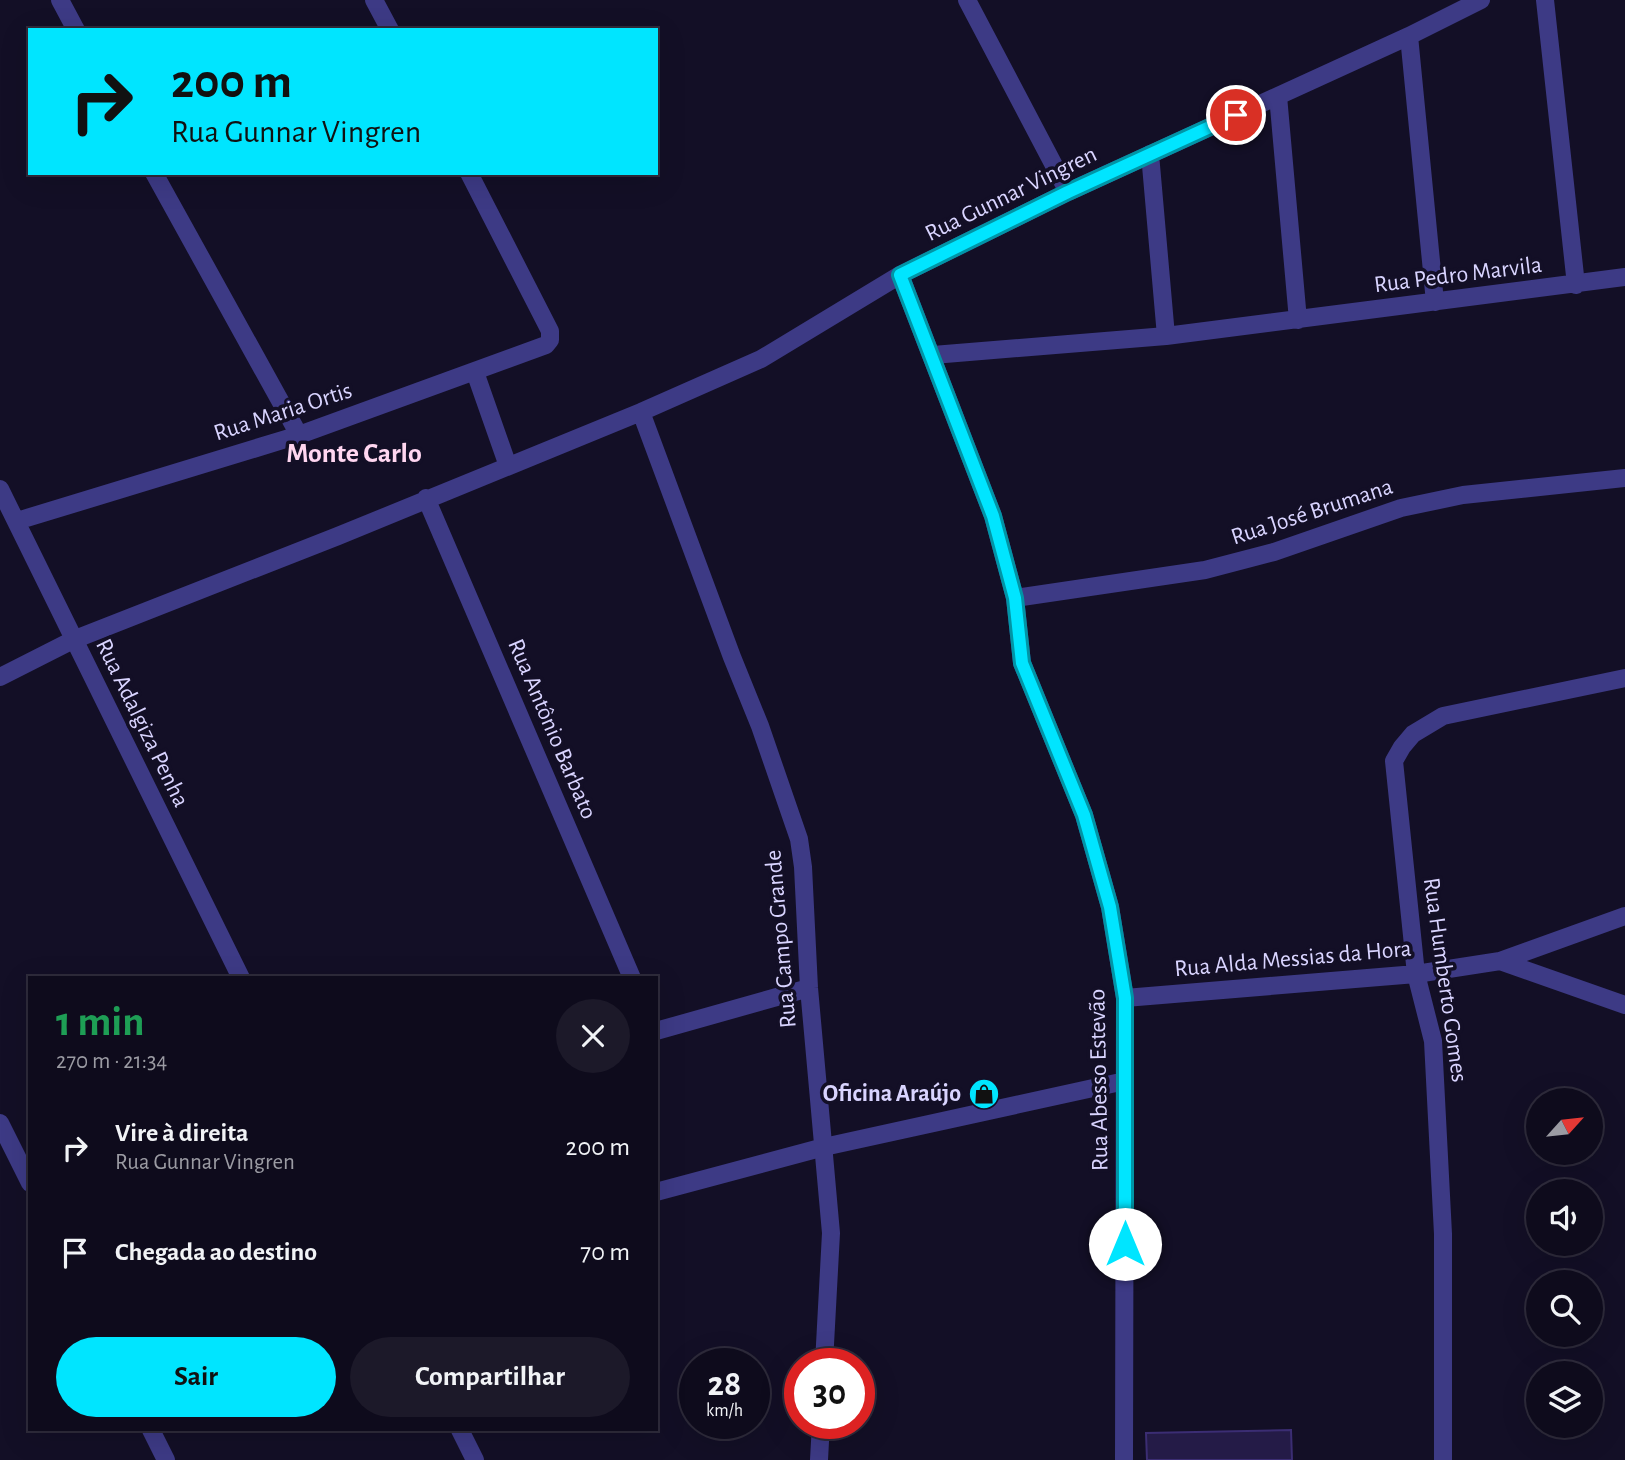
<!DOCTYPE html>
<html lang="pt">
<head>
<meta charset="utf-8">
<style>
  body { margin:0; font-family:"Alegreya Sans",sans-serif; background:#1c1929; color:#f1f3f6; height:100vh; display:flex; flex-direction:column; font-size:26px; white-space:nowrap }
  * { box-sizing:border-box; margin:0 }
  p { font-size:23px; color:#9b9ba3 }
  .icon { flex:none; width:38px; height:38px; fill:none; stroke:currentColor; stroke-width:2; stroke-linecap:round; stroke-linejoin:round }
  .map { position:relative; flex:1; overflow:hidden }
  .panel { position:absolute; left:28px; top:976px; width:630px; height:455px; display:flex; flex-direction:column; background:#0e0b1c; border-radius:0px; box-shadow:0 7px 28px #0002,0 0 0 2px #2e2b3b }
  .panel>* { flex:none }
  .hud { position:absolute; left:28px; top:28px; width:630px; height:147px; border-radius:0px; box-shadow:0 7px 28px #0002,0 0 0 2px #2e2b3b; background:#00e5ff; color:#111; overflow:hidden }
  .needle { width:46px; rotate:63deg }
  .buttons { position:absolute; left:1526px; top:1088px; display:grid; gap:14px }
  .buttons a { display:grid; place-items:center; width:77px; height:77px; border-radius:50%; background:#0e0b1c; box-shadow:0 7px 28px #0002,0 0 0 2px #2e2b3b; font-size:35px }
  .speed { position:absolute; left:679px; top:1348px; display:flex; gap:14px; font-size:35px; font-weight:700; text-align:center }
  .speed>* { display:grid; place-content:center; width:91px; height:91px; border-radius:50%; background:#0e0b1c; box-shadow:0 7px 28px #0002,0 0 0 2px #2e2b3b; line-height:1 }
  .speed small { font-size:18px; font-weight:400 }
  .speed .limit { border:10px solid #d22; background:#fff; color:#111 }
  .pin { position:absolute; display:grid; place-items:center; width:60px; height:60px; color:#fff; margin:-30px; border:4px solid #fff; border-radius:50%; box-shadow:0 2px 7px #0007 }
  .me { position:absolute; width:77px; margin:-38px; rotate:0deg; stroke-linejoin:round; filter:drop-shadow(0 0 5px #0008) }
  .turn { display:flex; align-items:center; gap:24px; height:147px; padding:0 28px; font-size:32px }
  .turn .icon { width:91px; height:91px; stroke-width:2.5 }
  .turn b { display:block; font-size:49px; line-height:60px }
  .round { display:grid; place-items:center; flex:none; width:74px; height:74px; border-radius:37px; background:#1c1929 }
  .overview { display:flex; align-items:center; justify-content:space-between; height:119px; padding:0 28px }
  h1 { font-size:42px; font-weight:600; line-height:52px; color:#1e9e55 }
  .primary-button { display:flex; gap:14px; margin-top:auto; padding:14px 28px }
  .primary-button a { flex:1; height:80px; border-radius:42px; background:#00e5ff; color:#111; font-size:28px; font-weight:600; line-height:80px; text-align:center }
  .primary-button a+a { background:#1c1929; color:#f1f3f6 }
  ul { padding:0; list-style:none }
  li { display:flex; align-items:center; gap:21px; height:105px; padding:0 28px }
  li div { flex:1 }
  li b { display:block; font-size:26px }
  li em { font-style:normal }
  .map>svg:first-child { display:block }
  .building { fill:#241b47; stroke:#3b2d73; stroke-width:2 }
  .lines { fill:none; stroke-linecap:round; stroke-linejoin:round }
  .minor { stroke:#3d3a85; stroke-width:18 }
  .route-casing { stroke:#0095a6; stroke-width:18 }
  .route { stroke:#00e5ff; stroke-width:12 }
  .labels { text-anchor:middle; dominant-baseline:central; stroke-width:7; stroke-linejoin:round; paint-order:stroke }
  .street-label { font-size:24px; fill:#d9d4ff; stroke:#130f26 }
  .poi-label { font-size:24px; font-weight:bold; fill:#d9d4ff; stroke:#130f26; text-anchor:end }
  .quarter-label { font-size:28px; font-weight:bold; fill:#ffd6f0; stroke:#130f26 }
</style>
</head>
<body>
<div class="map">
<svg width="1625" height="1460" viewBox="0 0 1625 1460">
  <rect width="100%" height="100%" fill="#130f26"/>
  <path class="building" d="M 1291,1430 L 1292,1460 L 1147,1460 L 1146,1433 Z"/>
  <g class="lines">
    <path class="minor" d="M 60,0 L 76,30
      M 374,0 L 390,30
      M 967,0 L 1068,192
      M 1545,0 L 1576,285
      M 1409,36 L 1435,302
      M 1278,96 L 1298,320
      M 1150,154 L 1166,336
      M 154,173 L 299,435
      M 900,275 L 993,516 L 1015,598 L 1022,663 L 1084,815 L 1110,907 L 1125,998 L 1124,1460
      M 933,355 L 1166,336 L 1625,277
      M 475,372 L 508,466
      M 641,412 L 732,657 L 760,726 L 799,839 L 803,867 L 809,988 L 831,1233 L 824,1363
      M 0,489 L 241,978
      M 426,498 L 632,978
      M 17,521 L 299,435 L 546,345 L 550,340 L 550,331 L 469,173
      M 1015,598 L 1205,570 L 1274,552 L 1401,508 L 1463,495 L 1625,478
      M 0,677 L 73,640 L 338,536 L 641,412 L 761,359 L 900,275 L 1068,192 L 1409,36 L 1481,0
      M 1500,961 L 1625,916
      M 1125,998 L 1416,974 L 1500,961 L 1625,1005
      M 656,1031 L 809,988
      M 0,1123 L 30,1183
      M 656,1192 L 824,1147 L 1125,1081
      M 151,1430 L 166,1460
      M 460,1430 L 475,1460
      M 819,1460 L 821,1423
      M 1443,1460 L 1443,1234 L 1433,1041 L 1416,974 L 1394,761 L 1402,747 L 1413,734 L 1443,716 L 1625,678"/>
  </g>
  <g class="lines">
    <g class="route-casing">
      <path id="route" d="M 1125,1244 L 1125,998 L 1110,907 L 1084,815 L 1022,663 L 1015,598 L 993,516 L 900,275 L 1068,192 L 1236,115"/>
    </g>
    <use href="#route" class="route"/>
  </g>
  <defs>
    <g id="shop-disc" transform="scale(1.575)"><circle r="9.5" fill="#00e5ff" stroke="#130f26"/><path d="M-5-2.5h2.3a2.7 3.5 0 0 1 5.4 0H5L5.5 6h-11ZM-1.5-2.5h3a1.5 2.3 0 0 0-3 0Z" fill="#111"/></g>
  </defs>
  <g fill-rule="evenodd">
    <use href="#shop-disc" x="984" y="1094"/>
  </g>
  <g class="labels">
    <g class="street-label">
      <text transform="translate(1011 194) rotate(-26)">Rua Gunnar Vingren</text>
      <text transform="translate(1458 275) rotate(-7)">Rua Pedro Marvila</text>
      <text transform="translate(283 412) rotate(-18)">Rua Maria Ortis</text>
      <text transform="translate(1312 512) rotate(-18)">Rua José Brumana</text>
      <text transform="translate(142 723) rotate(64)">Rua Adalgiza Penha</text>
      <text transform="translate(552 729) rotate(67)">Rua Antônio Barbato</text>
      <text transform="translate(781 939) rotate(-95)">Rua Campo Grande</text>
      <text transform="translate(1293 959) rotate(-5)">Rua Alda Messias da Hora</text>
      <text transform="translate(1445 980) rotate(82)">Rua Humberto Gomes</text>
      <text transform="translate(1099 1080) rotate(-91)">Rua Abesso Estevão</text>
    </g>
    <g class="poi-label">
      <text x="961" y="1094">Oficina Araújo</text>
    </g>
    <g class="quarter-label">
      <text x="354" y="454">Monte Carlo</text>
    </g>
  </g>
</svg>
<div class="buttons">
<a><svg class="needle" viewBox="-14 -14 28 28"><path d="M0-13l5 13h-10z" fill="#e53935"/><path d="M0 13l5-13h-10z" fill="#9b9ba3"/></svg></a>
<a><svg class="icon" aria-label="sound" viewBox="0 0 24 24"><path d="M4 9h4l5-4v14l-5-4H4zM17 9q2 3 0 6"/></svg></a>
<a><svg class="icon" aria-label="search" viewBox="0 0 24 24"><circle cx="10" cy="10" r="6"/><path d="M15 15l6 6"/></svg></a>
<a><svg class="icon" aria-label="layers" viewBox="0 0 24 24"><path d="M12 4l9 5-9 5-9-5zM3 14l9 5 9-5"/></svg></a>
</div>
<div class="speed"><div>28<small>km/h</small></div><div class="limit">30</div></div>
<div class="pin" style="left:1236px;top:115px;background:#d93025"><svg class="icon" aria-label="arrive" viewBox="0 0 24 24"><path d="M6 21V4h12l-3 4 3 4H6"/></svg></div>
<svg class="me" style="left:1125px;top:1244px" viewBox="-20 -20 40 40"><circle r="19" fill="#fff"/><path d="M0-13L10 11 0 6-10 11z" fill="#00e5ff"/></svg>
<div class="hud">
<div class="turn"><svg class="icon" aria-label="right" viewBox="0 0 24 24"><path d="M7 20v-9h11M14 6l5 5-5 5"/></svg><div><b>200 m</b>Rua Gunnar Vingren</div></div>
</div>
<section class="panel">
<div class="overview"><div><h1>1 min</h1><p>270 m · 21:34</p></div><a class="round"><svg class="icon" aria-label="close" viewBox="0 0 24 24"><path d="M6 6l12 12M18 6L6 18"/></svg></a></div>
<ul>
<li><svg class="icon" aria-label="right" viewBox="0 0 24 24"><path d="M7 20v-9h11M14 6l5 5-5 5"/></svg><div><b>Vire à direita</b><p>Rua Gunnar Vingren</p></div><em>200 m</em></li>
<li><svg class="icon" aria-label="arrive" viewBox="0 0 24 24"><path d="M6 21V4h12l-3 4 3 4H6"/></svg><div><b>Chegada ao destino</b></div><em>70 m</em></li>
</ul>
<div class="primary-button"><a>Sair</a><a>Compartilhar</a></div>
</section>
</div>
</body>
</html>
